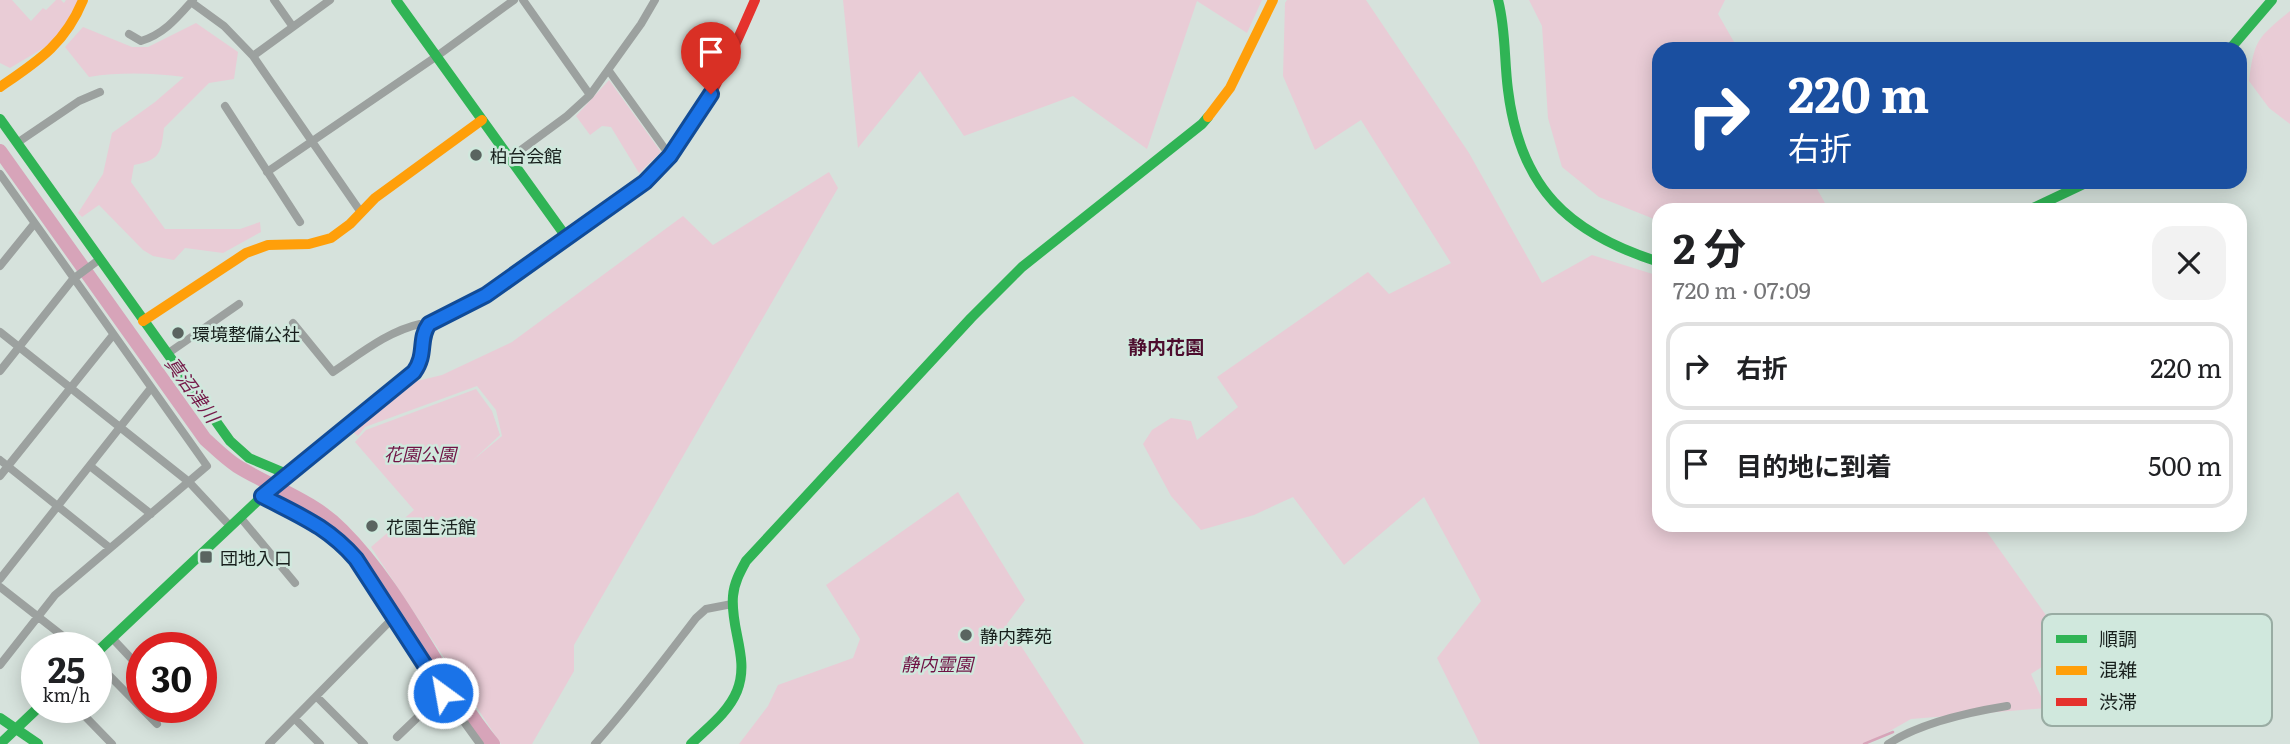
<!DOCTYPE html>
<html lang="ja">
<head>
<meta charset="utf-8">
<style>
  body { margin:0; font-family:Literata,"Noto Sans JP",serif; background:#f2f2f2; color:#202124; height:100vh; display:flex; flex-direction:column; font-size:26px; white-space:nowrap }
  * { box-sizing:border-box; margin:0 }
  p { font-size:23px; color:#757577 }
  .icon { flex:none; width:38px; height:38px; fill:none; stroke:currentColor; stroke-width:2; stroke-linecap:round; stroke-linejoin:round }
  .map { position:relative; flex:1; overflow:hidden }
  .side { position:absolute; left:1652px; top:203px; width:595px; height:329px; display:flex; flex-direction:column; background:#fff; border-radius:21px; box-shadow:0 4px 18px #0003 }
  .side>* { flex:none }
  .banner { position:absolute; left:1652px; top:42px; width:595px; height:147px; border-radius:21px; box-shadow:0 4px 18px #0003; background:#1a4fa0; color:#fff; overflow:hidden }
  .speed { position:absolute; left:21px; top:632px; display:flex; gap:14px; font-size:35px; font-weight:700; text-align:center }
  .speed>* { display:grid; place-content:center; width:91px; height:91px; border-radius:50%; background:#fff; box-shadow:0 4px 18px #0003; line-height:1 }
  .speed small { font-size:18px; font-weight:400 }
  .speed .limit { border:10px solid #d22; background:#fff; color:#111 }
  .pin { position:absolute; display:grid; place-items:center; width:60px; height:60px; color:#fff; margin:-72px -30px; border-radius:50% 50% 50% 0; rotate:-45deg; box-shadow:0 0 7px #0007 }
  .pin .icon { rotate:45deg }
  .me { position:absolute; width:77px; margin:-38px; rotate:328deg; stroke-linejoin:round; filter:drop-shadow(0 0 5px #0008) }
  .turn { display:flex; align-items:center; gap:24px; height:147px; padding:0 21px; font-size:32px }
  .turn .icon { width:91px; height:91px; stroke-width:2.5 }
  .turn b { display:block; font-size:49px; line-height:60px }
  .round { display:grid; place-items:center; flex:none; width:74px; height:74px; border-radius:21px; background:#f2f2f2 }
  .head { display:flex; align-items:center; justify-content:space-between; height:119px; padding:0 21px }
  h1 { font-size:42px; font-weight:700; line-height:52px }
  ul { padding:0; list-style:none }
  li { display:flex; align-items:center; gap:21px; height:88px; margin:0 14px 10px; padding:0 7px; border:4px solid #e0e0e0; border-radius:21px }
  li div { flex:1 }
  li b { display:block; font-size:26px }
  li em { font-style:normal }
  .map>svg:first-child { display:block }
  .green { fill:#e9ccd6 }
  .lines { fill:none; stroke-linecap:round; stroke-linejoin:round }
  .stream { stroke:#d7a4b9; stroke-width:2.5 }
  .river { stroke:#d7a4b9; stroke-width:14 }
  .street { stroke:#9ca19f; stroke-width:8 }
  .fast { stroke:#30b455; stroke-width:10 }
  .slow { stroke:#ff9f0a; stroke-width:10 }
  .jam { stroke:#e5322d; stroke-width:10 }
  .route-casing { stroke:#114b97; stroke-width:18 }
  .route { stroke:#1a73e8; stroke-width:12 }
  .poi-dot { fill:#5a6460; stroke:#d0e8dd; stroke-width:2.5 }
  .labels { text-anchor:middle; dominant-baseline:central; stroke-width:5; stroke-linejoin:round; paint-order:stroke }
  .poi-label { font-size:18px; fill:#18201d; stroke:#d0e8dd; text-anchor:start }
  .park-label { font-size:18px; font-style:italic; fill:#6f1244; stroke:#d0e8dd }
  .neighbourhood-label { font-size:19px; font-weight:bold; fill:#4d0d2e; stroke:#d0e8dd }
  .water-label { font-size:19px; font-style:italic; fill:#751848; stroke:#d0e8dd }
  .key { fill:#d0e8dd; stroke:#99aca3; stroke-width:2 }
  .key-label { font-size:19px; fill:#18201d }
</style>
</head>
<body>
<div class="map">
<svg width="2290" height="744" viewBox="0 0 2290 744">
  <rect width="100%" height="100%" fill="#d6e2dc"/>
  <path class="green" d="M 0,0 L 12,0 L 31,21 L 43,8 L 46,10 L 56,0 L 61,0 L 64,3 L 66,0 L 81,0 L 57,40 L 10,68 L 0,63 Z
    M 843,0 L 1262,0 L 1247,33 L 1197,1 L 1147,149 L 1073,96 L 964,136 L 920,71 L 858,148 Z
    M 1287,0 L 1366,0 L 1469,153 L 1542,283 L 1592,255 L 1659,276 L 1659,525 L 1982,525 L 2070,649 L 2031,674 L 2046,708 L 1911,719 L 1867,744 L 1480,744 L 1437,658 L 1481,601 L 1424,497 L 1344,565 L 1293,497 L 1254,515 L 1201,530 L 1171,496 L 1143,444 L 1152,430 L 1171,418 L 1191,421 L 1197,440 L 1238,407 L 1217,377 L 1368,272 L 1389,294 L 1451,263 L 1361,120 L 1315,150 L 1283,76 L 1285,3 Z
    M 1529,0 L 1725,0 L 1718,14 L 1738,49 L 1659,49 L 1659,182 L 1813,182 L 1829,210 L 1659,210 L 1659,221 L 1599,197 L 1562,167 L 1548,118 L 1542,26 Z
    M 2290,11 L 2290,124 L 2269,108 L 2249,81 C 2254,40 2258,37 2290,11 Z
    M 196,23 L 238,52 L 234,79 L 209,83 L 164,128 C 161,152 161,160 134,165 L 131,182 L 165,229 L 240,229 L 260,222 L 261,232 L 223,253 L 185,248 L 174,260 L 153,256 L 143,250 L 99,205 L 82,217 L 78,213 L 103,174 L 112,133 L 155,102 L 184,77 C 153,73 120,72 89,77 L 65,47 L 83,27 L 132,47 L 148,47 Z
    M 609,80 L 661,152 L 639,173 L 611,127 L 602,126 L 590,135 L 576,116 Z
    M 829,172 L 838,188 L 574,645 L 574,671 L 532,744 L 501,744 L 371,547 L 414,510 L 355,442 L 366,430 L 476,389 L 492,411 L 500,435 L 472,461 L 502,436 L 496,410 L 477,386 L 365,427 L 358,436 L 353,432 L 417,381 L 442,375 L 512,342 L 683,216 L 713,245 Z
    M 958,492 L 1025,600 L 1007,624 L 1084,744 L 739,744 L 768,706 L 778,685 L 853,658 L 860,639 L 826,585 Z"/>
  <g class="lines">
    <path class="stream" d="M 1864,744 L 1893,732"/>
    <path class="river" d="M 0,151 L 205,439 C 215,448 226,459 237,466 C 271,487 314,501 342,530 C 404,592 438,677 493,744"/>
    <path class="street" d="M 274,0 L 293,27
      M 523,0 L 590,95
      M 191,2 L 224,26 L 253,56 L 360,211
      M 129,34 L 141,41 C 164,34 177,18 193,0
      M 253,56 L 330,0
      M 609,71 L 670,156
      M 225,106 L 300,222
      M 17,143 L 79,101 L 100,92
      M 510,158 L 567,116 L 590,95 L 641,24 L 655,0
      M 267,172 L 437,56 L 514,0
      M 0,174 L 207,466 L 55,595 L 0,665
      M 0,266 L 34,224
      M 293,323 L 333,372 C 360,354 388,331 420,324 L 424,330
      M 0,332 L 189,482 L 230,526
      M 167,354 L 239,304
      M 0,371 L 73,279 L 100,259
      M 0,460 L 110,548
      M 90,466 L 151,514
      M 0,476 L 113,335
      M 262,496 C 300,516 327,526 356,559 L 443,693 L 480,744
      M 240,517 L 295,583
      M 0,579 L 151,388
      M 0,587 L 78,648
      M 112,638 L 142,670
      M 96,662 L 157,724
      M 317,697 L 364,744
      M 76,707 L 112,744
      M 295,719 L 320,744
      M 397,737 L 443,693
      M 269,744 L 394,617
      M 595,744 C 631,704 663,661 696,618 L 706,609 L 732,604
      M 1888,744 C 1920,723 1970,712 2007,706"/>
    <path class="fast" d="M 396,0 L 567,238
      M 1498,0 C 1506,30 1504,60 1508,90 C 1520,188 1568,233 1659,262
      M 2230,49 L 2272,0
      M 0,119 L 230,441 L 249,458 L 287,474
      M 2029,210 L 2088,182
      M 96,653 L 267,492 L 414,371 L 420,358 L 424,335 L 429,324 L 486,295 L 583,225
      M 0,718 L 38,744
      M 0,744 L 39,707
      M 691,744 C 707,728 728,713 737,691 C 750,659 730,629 733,596 C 734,583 740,572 746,561 L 971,318 L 1022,267 L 1202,124 L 1208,117"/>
    <path class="slow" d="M 0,87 C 38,61 65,44 83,0
      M 1208,117 L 1230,88 L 1273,0
      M 143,321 L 246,253 L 268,245 L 309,244 L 331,238 L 350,224 L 375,198 L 482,120"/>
    <path class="jam" d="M 583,225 C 603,211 626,198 644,182 C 698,135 727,64 755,0"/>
  </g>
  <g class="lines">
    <g class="route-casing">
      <path id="route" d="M 443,693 L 356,559 C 327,526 300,516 262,496 L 414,372 C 427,354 418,339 429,324 L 486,295 L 645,182 L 670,156 L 711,94"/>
    </g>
    <use href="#route" class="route"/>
  </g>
  <g class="poi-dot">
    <circle cx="476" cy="155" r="7"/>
    <circle cx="178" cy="333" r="7"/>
    <circle cx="372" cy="526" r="7"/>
    <rect x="199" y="550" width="14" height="14" rx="3.5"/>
    <circle cx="966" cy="635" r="7"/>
  </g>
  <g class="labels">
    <g class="poi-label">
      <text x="490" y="155">柏台会館</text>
      <text x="192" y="333">環境整備公社</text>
      <text x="386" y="526">花園生活館</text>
      <text x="220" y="557">団地入口</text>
      <text x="980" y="635">静内葬苑</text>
    </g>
    <g class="park-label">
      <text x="420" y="453">花園公園</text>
      <text x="937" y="663">静内霊園</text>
    </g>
    <g class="neighbourhood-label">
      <text x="1166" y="346">静内花園</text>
    </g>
    <g class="water-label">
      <text transform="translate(193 389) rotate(54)">真沼津川</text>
    </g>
  </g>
  <rect x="2042" y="614" width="230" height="112" rx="10" class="key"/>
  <rect x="2056" y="635" width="31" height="8" fill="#30b455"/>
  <rect x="2056" y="666" width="31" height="9" fill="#ff9f0a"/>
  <rect x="2056" y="698" width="31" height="8" fill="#e5322d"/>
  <g class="key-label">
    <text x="2099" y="646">順調</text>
    <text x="2099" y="677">混雑</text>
    <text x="2099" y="709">渋滞</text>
  </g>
</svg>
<div class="speed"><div>25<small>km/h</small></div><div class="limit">30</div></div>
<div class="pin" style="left:711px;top:94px;background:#d93025"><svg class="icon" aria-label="arrive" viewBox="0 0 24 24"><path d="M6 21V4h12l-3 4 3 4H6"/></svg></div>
<svg class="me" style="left:443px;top:693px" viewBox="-20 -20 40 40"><circle r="17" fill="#1a73e8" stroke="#fff" stroke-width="3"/><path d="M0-11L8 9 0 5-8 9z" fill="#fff"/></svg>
<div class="banner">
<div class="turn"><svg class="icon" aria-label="right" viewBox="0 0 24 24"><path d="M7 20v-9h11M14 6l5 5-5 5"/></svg><div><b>220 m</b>右折</div></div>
</div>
<section class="side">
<div class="head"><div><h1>2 分</h1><p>720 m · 07:09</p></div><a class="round"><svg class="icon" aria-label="close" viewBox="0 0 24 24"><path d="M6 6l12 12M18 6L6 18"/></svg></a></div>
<ul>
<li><svg class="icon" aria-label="right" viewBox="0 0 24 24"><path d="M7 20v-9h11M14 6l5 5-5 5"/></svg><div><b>右折</b></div><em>220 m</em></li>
<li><svg class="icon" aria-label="arrive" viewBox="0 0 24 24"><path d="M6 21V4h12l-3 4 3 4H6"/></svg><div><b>目的地に到着</b></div><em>500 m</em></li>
</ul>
</section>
</div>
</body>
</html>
